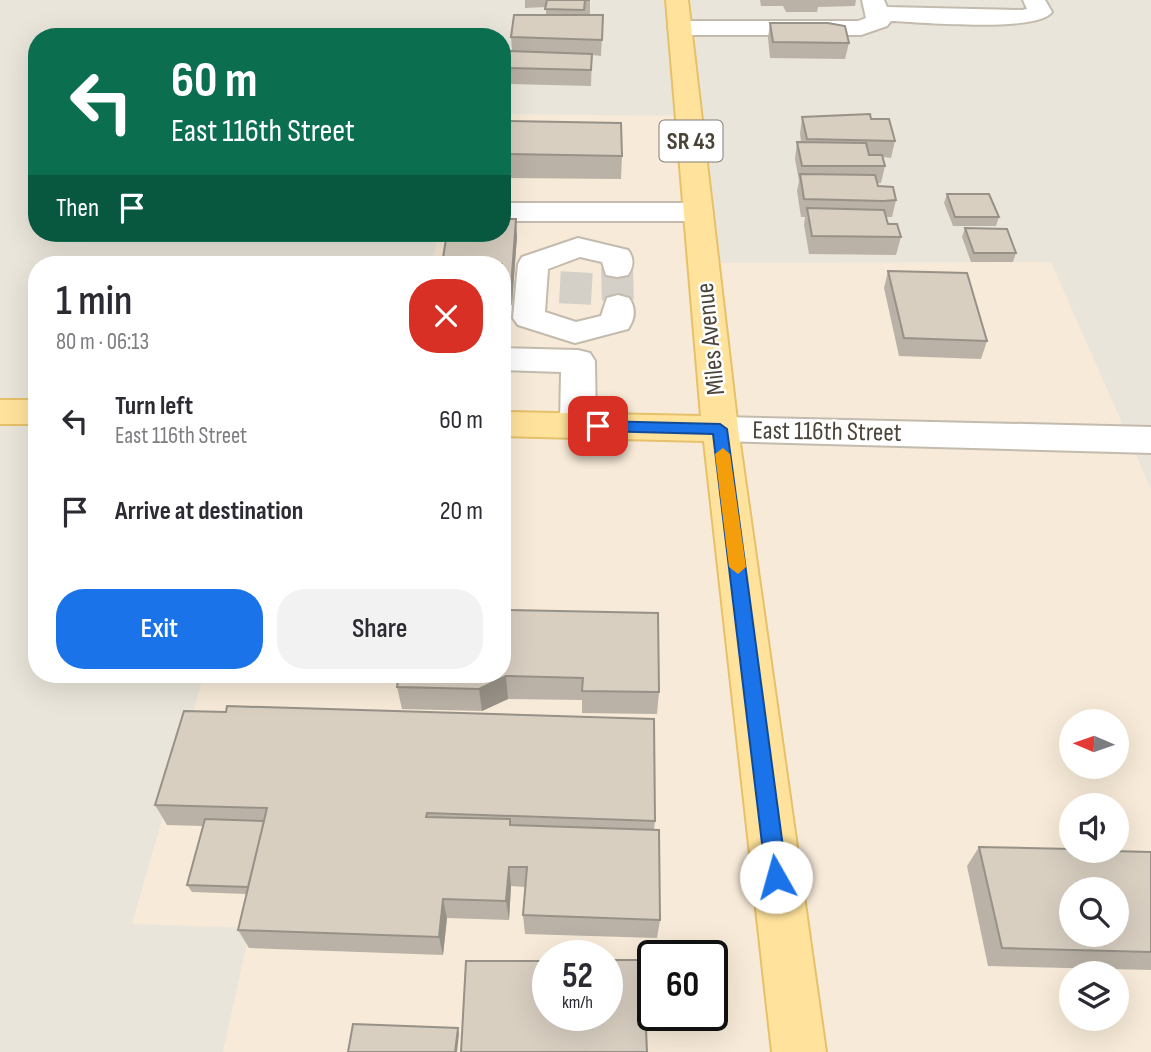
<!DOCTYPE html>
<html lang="en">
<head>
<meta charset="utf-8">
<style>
  body { margin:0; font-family:"Sofia Sans Condensed",sans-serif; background:#f2f2f3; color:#2b2b33; height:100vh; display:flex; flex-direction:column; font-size:26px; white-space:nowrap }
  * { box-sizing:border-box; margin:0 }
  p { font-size:23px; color:#7c7c81 }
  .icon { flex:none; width:38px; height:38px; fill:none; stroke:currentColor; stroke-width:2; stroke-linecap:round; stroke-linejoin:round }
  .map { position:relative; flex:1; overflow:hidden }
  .details { position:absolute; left:28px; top:256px; width:483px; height:427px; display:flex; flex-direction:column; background:#fff; border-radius:28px; box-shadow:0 7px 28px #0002 }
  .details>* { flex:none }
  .guide { position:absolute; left:28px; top:28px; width:483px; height:214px; border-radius:28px; box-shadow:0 7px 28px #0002; background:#0b6e4f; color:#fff; overflow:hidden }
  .needle { width:46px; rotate:272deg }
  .controls { position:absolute; left:1059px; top:709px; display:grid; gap:14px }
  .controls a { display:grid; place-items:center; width:70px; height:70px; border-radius:50%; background:#fff; box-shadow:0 7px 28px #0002; font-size:35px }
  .speed { position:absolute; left:532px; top:940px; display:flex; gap:14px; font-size:35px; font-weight:700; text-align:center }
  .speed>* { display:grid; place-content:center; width:91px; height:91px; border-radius:50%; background:#fff; box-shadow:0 7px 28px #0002; line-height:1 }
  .speed small { font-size:18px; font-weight:400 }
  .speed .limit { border:4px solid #111; border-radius:10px; background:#fff; color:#111 }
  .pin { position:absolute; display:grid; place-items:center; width:60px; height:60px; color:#fff; margin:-30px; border-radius:14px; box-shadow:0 4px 10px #0006 }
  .me { position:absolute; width:77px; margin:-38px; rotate:353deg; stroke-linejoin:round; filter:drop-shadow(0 0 5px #0008) }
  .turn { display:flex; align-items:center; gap:24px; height:147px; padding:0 28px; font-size:32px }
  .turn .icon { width:91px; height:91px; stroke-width:2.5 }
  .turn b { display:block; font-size:49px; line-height:60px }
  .then { display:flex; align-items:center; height:66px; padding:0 28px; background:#0003; gap:14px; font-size:26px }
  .round { display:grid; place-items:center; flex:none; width:74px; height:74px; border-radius:28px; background:#f2f2f3 }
  .overview { display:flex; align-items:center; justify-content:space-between; height:119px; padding:0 28px }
  h1 { font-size:42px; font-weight:600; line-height:52px }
  .action { display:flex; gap:14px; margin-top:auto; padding:14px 28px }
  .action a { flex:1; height:80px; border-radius:28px; background:#1a73e8; color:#fff; font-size:28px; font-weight:600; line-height:80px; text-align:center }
  .action a+a { background:#f2f2f3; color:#2b2b33 }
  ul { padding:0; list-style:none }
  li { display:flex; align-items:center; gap:21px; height:91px; padding:0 28px }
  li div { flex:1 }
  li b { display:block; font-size:26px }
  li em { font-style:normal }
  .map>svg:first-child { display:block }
  .residential { fill:#eae5da; fill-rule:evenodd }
  .commercial { fill:#f7ead8; fill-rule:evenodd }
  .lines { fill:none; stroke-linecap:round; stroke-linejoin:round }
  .minor-tunnel { stroke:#d4d0c8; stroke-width:32; stroke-dasharray:32 16; stroke-linecap:butt }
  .minor-casing { stroke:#c2bbae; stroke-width:4 }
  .major-casing { stroke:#e6c16a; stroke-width:4 }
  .minor { fill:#fff; fill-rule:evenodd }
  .major { fill:#ffe39c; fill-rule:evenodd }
  .wall { fill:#bab2a6 }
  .shaded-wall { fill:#979187 }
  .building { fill:#d8cfc1; stroke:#979187; stroke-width:2; fill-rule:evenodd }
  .route { fill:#1a73e8; stroke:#114b97; stroke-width:2 }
  .slow { fill:#f59e0b }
  .labels { text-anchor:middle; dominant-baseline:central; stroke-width:5; stroke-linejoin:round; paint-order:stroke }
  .shield { fill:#fff; stroke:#817c74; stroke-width:2 }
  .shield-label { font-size:24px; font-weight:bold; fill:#4b4439 }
  .street-label { font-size:26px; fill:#4b4439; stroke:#fff }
</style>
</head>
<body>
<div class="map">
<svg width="1151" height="1052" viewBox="0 0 1151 1052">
  <rect width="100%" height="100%" fill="#f6f3ec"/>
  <path class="residential" d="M 0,0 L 1151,0 L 1151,1052 L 0,1052 ZM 37,37 L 502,37 L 502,233 L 37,233 ZM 37,264 L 502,264 L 502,674 L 37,674 ZM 1071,721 L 1116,721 L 1116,766 L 1071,766 ZM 1071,805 L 1116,805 L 1116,850 L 1071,850 ZM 1071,889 L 1116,889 L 1116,934 L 1071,934 ZM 548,956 L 607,956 L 607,1015 L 548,1015 ZM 653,956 L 712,956 L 712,1015 L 653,1015 ZM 1071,973 L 1116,973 L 1116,1018 L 1071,1018 Z"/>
  <path class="commercial" d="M 502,114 L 689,116 L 704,263 L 1051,262 L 1151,489 L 1151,1052 L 223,1052 L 250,928 L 132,924 L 204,674 L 502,674 L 502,264 L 432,264 L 438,233 L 502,233 ZM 1071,721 L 1116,721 L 1116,766 L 1071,766 ZM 1071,805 L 1116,805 L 1116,850 L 1071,850 ZM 1071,889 L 1116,889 L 1116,934 L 1071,934 ZM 548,956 L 607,956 L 607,1015 L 548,1015 ZM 653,956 L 712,956 L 712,1015 L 653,1015 ZM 1071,973 L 1116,973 L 1116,1018 L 1071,1018 Z"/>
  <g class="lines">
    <path class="minor-tunnel" d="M 617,268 L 618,305
      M 575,304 L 577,266"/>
    <g class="minor-casing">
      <path id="minor" d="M 862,0 L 884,0 L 887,7 L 1022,10 L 1027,9 L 1023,0 L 1045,0 L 1052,12 C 1037,33 919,22 891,21 L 887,26 L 861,35 L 680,35 L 672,33 L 668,28 L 672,23 L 680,21 L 858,21 L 866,18 Z
        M 502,203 L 698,203 L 708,206 L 713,212 L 708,218 L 698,221 L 502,221 Z
        M 578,238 L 628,250 C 634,258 634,266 628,275 L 617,277 L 606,275 L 602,262 L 580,257 L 548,269 L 545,312 L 576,322 L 601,316 L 607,298 L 618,295 L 629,298 C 636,308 635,319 628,329 L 575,343 L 518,325 L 513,318 L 518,264 L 522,257 Z
        M 502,348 L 578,350 L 590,353 L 595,361 L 596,426 L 591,435 L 578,438 L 565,435 L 560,426 L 561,372 L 502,370 Z
        M 720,417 L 1151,427 L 1151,453 L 720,441 L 707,438 L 702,429 L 707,420 Z"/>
    </g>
    <g class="major-casing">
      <path id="major" d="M 666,0 L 688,0 L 738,429 L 826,1052 L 772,1052 L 704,441 L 502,436 L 502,412 L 701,416 Z
        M 0,400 L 37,400 L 37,424 L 0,424 Z"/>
    </g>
    <use href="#minor" class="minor"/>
    <use href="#major" class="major"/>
  </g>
  <path class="wall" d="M 525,0 L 590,0 L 590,15 L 603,15 L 601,56 L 592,55 L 591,86 L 506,84 L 505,68 L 512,51 L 511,37 L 546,15 L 546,7 L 525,8 Z
    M 760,0 L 856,0 L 855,6 L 818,7 L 817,12 L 786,12 L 783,6 L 761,6 Z
    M 770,23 L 849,43 L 845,59 L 770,58 L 768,38 Z
    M 802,117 L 871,119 L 895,141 L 891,158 L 883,157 L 885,166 L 881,183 L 877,183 L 878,186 L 896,200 L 892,217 L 886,217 L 888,224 L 901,237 L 896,255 L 809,254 L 804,225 L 805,217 L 801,217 L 797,191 L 799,181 L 795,159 L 797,142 L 801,142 L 800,134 Z
    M 502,121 L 622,156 L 621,179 L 502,178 Z
    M 947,194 L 999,217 L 996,226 L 953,226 L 944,203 Z
    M 965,228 L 1016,253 L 1013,262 L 971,262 L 962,237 Z
    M 517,236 L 512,305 L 502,305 L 502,264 Z
    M 888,271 L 987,341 L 981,359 L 899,356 L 884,288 Z
    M 502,610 L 659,692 L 657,714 L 582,713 L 582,700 L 508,699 L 482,711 L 402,709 L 397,687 Z
    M 155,805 L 655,821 L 654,830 L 660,920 L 657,938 L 525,934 L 523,915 L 525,887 L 511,886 L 509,920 L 447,918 L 443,955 L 249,948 L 238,930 L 247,894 L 192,892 L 187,885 L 203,826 L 167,825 Z
    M 979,847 L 1151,852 L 1151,970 L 988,966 L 967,866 Z"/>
  <path class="shaded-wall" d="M 516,219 L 517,236 L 512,305 L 511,287 Z
    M 506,676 L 508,699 L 482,711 L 479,689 Z
    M 509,867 L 511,886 L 509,920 L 506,901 Z
    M 443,899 L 447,918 L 443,955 L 439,937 Z
    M 458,1028 L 459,1034 L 457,1052 L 455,1052 Z"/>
  <path class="building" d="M 547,0 L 590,0 L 585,0 L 584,10 L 545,9 Z
    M 514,15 L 603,15 L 602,40 L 511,37 Z
    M 770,23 L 828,23 L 845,26 L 849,43 L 773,42 Z
    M 508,51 L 592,54 L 591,70 L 505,68 Z
    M 870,114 L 871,119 L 889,119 L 895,141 L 807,139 L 802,117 Z
    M 502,121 L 621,123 L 622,156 L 502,154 Z
    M 797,142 L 866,143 L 869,155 L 882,155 L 885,166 L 802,166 Z
    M 800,174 L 875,175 L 878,186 L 893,187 L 896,200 L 883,201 L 804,199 Z
    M 947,194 L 989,194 L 999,217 L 955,217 Z
    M 807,208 L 884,210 L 888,224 L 897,224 L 901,237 L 812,236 Z
    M 502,219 L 516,219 L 511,287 L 502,287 L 502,264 L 442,264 L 447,233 L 502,233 Z
    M 965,228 L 1007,229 L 1016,253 L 974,253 Z
    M 888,271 L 967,273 L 987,341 L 904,338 Z
    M 502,610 L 658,613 L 659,692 L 582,691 L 583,678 L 506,676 L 479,689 L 397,687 L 399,674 L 502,674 Z
    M 227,706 L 654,719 L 655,821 L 427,813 L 426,817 L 510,819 L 510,825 L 659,830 L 660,920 L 523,915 L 527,867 L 509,867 L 506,901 L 443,899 L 439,937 L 238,930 L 267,808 L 155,805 L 184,711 L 226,712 Z
    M 205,819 L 264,821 L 248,887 L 187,885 Z
    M 979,847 L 1071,849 L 1071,850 L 1151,852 L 1151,952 L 1002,948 ZM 1071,889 L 1116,889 L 1116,934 L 1071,934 Z
    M 607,960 L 643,960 L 647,1052 L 461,1052 L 466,961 L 548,961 L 548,1015 L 607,1015 Z
    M 353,1024 L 458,1028 L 455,1052 L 348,1052 Z"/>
  <path class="route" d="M 598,421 L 720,424 L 727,429 L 787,877 L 784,884 L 776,887 L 769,884 L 766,877 L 713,434 L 598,431 L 591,426 Z"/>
  <path class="slow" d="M 723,448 L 730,454 L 746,567 L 738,574 L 729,567 L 715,454 Z"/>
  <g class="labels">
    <rect class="shield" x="659.5" y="120.5" width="63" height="41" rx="5"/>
    <g class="shield-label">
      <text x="691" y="141">SR 43</text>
    </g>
    <g class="street-label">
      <text transform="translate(711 339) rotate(-96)">Miles Avenue</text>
      <text transform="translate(827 432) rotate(1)">East 116th Street</text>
    </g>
  </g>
</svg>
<div class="controls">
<a><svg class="needle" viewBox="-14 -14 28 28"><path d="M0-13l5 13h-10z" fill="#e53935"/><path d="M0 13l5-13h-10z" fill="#7c7c81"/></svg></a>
<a><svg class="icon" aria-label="sound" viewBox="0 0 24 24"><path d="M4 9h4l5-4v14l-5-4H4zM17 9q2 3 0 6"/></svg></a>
<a><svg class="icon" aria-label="search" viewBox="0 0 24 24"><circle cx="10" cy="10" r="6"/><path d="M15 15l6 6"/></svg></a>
<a><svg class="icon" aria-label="layers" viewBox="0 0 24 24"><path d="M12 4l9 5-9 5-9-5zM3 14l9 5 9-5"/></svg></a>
</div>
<div class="speed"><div>52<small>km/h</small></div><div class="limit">60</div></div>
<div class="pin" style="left:598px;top:426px;background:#d93025"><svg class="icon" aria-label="arrive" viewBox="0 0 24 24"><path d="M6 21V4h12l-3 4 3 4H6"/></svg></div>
<svg class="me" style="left:776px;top:877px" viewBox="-20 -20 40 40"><circle r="19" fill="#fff"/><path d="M0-13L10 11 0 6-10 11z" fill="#1a73e8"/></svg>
<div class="guide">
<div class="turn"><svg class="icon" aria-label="left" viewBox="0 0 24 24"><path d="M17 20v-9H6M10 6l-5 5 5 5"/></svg><div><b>60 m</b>East 116th Street</div></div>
<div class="then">Then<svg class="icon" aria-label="arrive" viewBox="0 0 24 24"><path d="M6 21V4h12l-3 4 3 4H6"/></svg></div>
</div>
<section class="details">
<div class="overview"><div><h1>1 min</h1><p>80 m · 06:13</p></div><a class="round" style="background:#d93025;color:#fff"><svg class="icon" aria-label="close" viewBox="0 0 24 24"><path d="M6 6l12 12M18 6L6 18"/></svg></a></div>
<ul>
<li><svg class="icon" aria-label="left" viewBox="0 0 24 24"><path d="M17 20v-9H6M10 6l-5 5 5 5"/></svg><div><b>Turn left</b><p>East 116th Street</p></div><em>60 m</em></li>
<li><svg class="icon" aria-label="arrive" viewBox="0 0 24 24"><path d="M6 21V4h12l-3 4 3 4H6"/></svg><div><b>Arrive at destination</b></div><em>20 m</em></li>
</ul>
<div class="action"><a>Exit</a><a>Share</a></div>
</section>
</div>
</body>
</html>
